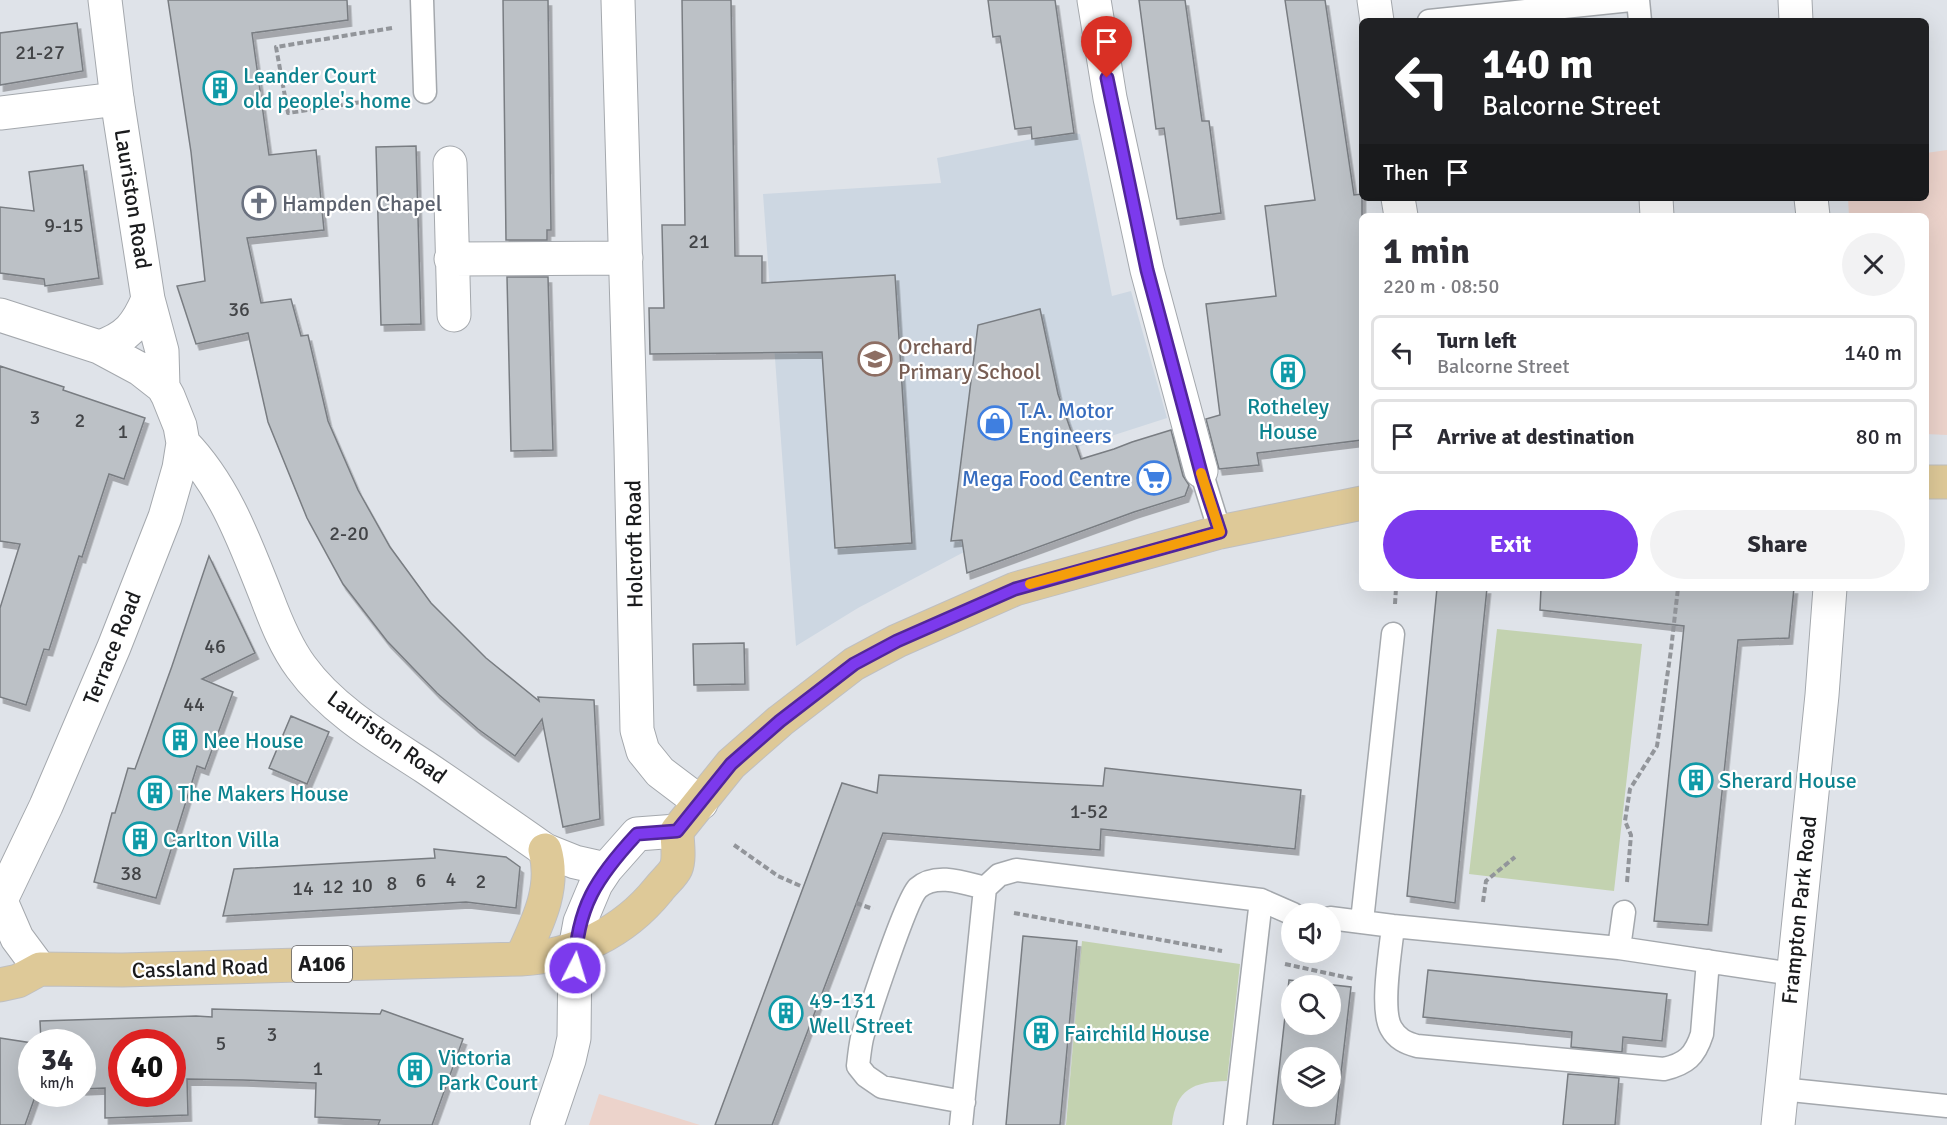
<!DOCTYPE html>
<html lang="en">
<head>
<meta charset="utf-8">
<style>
  body { margin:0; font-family:Signika,sans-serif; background:#f2f2f3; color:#2b2b33; height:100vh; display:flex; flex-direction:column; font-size:22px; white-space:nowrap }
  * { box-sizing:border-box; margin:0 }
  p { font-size:20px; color:#7c7c81 }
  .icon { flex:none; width:33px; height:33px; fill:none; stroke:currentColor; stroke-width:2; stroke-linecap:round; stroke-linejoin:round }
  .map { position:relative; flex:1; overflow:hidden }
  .drawer { position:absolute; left:1359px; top:213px; width:570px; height:378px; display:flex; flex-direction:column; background:#fff; border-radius:9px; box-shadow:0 6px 24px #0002 }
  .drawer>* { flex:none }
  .guide { position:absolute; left:1359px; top:18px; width:570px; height:183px; border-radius:9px; box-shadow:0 6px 24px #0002; background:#202124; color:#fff; overflow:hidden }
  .tools { position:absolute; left:1281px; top:903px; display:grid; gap:12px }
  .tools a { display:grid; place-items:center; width:60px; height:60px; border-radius:50%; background:#fff; box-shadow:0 6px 24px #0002; font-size:30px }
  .speed { position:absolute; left:18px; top:1029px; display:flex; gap:12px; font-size:30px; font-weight:700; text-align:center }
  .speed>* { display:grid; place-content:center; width:78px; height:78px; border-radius:50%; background:#fff; box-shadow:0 6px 24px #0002; line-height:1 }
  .speed small { font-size:15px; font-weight:400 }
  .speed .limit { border:9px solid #d22; background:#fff; color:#111 }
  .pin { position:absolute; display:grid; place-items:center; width:51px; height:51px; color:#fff; margin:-62px -26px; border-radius:50% 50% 50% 0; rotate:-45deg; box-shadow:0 0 6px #0007 }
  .pin .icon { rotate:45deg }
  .me { position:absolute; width:66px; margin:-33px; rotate:5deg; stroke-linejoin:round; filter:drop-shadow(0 0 4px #0008) }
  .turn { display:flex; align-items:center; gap:21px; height:126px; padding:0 24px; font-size:27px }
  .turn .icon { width:78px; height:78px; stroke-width:2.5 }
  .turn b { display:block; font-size:42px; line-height:51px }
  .then { display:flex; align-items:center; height:57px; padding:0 24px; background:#0003; gap:12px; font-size:22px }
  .round { display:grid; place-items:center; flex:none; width:63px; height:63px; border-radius:32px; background:#f2f2f3 }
  .overview { display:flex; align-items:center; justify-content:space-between; height:102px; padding:0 24px }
  h1 { font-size:36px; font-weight:800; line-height:45px }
  .cta { display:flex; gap:12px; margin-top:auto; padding:12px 24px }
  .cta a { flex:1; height:69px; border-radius:36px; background:#7c3aed; color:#fff; font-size:24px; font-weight:800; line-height:69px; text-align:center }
  .cta a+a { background:#f2f2f3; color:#2b2b33 }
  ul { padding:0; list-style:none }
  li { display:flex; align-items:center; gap:18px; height:75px; margin:0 12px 9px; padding:0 12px; border:3px solid #e1e1e2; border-radius:9px }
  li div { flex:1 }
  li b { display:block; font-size:22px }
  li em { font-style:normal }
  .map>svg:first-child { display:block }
  .commercial { fill:#ecd3cb }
  .built { fill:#cdd7e2 }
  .green { fill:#c3d2b0 }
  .building { fill:#bcc1c6; stroke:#797d82; stroke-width:1.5; fill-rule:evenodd; filter:url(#shadow) }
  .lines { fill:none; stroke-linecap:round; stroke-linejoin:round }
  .service-casing { stroke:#a4a8ad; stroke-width:25 }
  .minor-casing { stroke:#a4a8ad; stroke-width:35 }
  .tertiary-casing { stroke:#a4a8ad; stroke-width:35 }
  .primary-casing { stroke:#bfbfc0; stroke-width:35 }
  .path { stroke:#92959a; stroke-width:4; stroke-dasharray:6 3; stroke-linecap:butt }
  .service { stroke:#fff; stroke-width:22 }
  .minor { stroke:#fff; stroke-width:33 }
  .tertiary { stroke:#fff; stroke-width:33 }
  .primary { stroke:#dec998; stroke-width:33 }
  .route-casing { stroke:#51269a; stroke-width:15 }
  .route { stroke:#7c3aed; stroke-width:10 }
  .slow { stroke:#f59e0b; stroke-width:10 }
  .labels { text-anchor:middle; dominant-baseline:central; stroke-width:4.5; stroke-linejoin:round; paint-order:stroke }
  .number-label { font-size:20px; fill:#424447 }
  .shield { fill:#fff; stroke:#5f5f61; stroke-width:1.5 }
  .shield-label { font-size:21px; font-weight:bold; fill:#1a1b1d }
  .culture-label { font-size:22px; fill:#0d838f; stroke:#fff; text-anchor:start }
  .street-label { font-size:22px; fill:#1a1b1d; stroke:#fff }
  .worship-label { font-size:22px; fill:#5b616d; stroke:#fff; text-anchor:start }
  .education-label { font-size:22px; fill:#785e54; stroke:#fff; text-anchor:start }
  .shop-label { font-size:22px; fill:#366cbe; stroke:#fff; text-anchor:start }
</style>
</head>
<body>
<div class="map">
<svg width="1947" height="1125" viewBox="0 0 1947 1125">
  <defs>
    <filter id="shadow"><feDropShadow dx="3.5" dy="6" stdDeviation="0" flood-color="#0004"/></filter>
  </defs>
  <rect width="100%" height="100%" fill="#dfe3e9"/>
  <path class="commercial" d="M 1947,150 L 1947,435 L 1926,434 L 1926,216 L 1849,216 L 1848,198 L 1926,198 L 1926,153 Z
    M 599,1094 L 671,1116 L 700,1125 L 589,1125 Z"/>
  <path class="built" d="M 1074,133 L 1080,134 L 1112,296 L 1131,291 L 1167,418 L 1077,447 L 1058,394 L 1040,309 L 979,325 L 964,552 L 858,608 L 796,646 L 763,194 L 941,183 L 937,158 L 1032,139 Z"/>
  <path class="green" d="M 1497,629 L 1642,644 L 1614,891 L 1469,874 Z
    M 1082,941 L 1240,964 L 1227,1081 C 1193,1082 1176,1089 1172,1125 L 1066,1125 Z"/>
  <path class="building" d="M 168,0 L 347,0 L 348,20 L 252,33 L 269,155 L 316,150 L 324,230 L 247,238 L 261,303 L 291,299 L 301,336 L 308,335 L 328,421 L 358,490 L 390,547 L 431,603 L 486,658 L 539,701 L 538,697 L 594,700 L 600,819 L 563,827 L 542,719 L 515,756 L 478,729 L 437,693 L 387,641 L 343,584 L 307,518 L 268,422 L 248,333 L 196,344 L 177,286 L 205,281 L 191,152 Z
    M 503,0 L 548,0 L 551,230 L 547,230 L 547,240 L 506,240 Z
    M 682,0 L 731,0 L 735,256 L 762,256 L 762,283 L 895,275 L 912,543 L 835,548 L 822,352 L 650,354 L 649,308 L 664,308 L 662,225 L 685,225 Z
    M 988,0 L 1055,0 L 1074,133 L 1032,139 L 1031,127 L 1015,129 L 1000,36 L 993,37 Z
    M 1139,0 L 1185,0 L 1202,121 L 1209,121 L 1221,213 L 1177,219 L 1164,128 L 1156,129 Z
    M 1285,0 L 1325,0 L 1354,195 L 1362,194 L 1362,440 L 1257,453 L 1259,465 L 1219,469 L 1206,419 L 1220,415 L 1206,304 L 1276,296 L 1265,206 L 1315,200 Z
    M 77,23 L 83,71 L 0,85 L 0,33 Z
    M 416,146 L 421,324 L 381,325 L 376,147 Z
    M 83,165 L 99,278 L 45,286 L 44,279 L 0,273 L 0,207 L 34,211 L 29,172 Z
    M 507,277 L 548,277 L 553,450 L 511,451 Z
    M 1040,309 L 1058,394 L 1081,459 L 1114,449 L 1132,442 L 1171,430 L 1183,476 L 1189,485 L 1185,496 L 1134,512 L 967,573 L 962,540 L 951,541 L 978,325 Z
    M 0,366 L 64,387 L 63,390 L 145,418 L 124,479 L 109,474 L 82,557 L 79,556 L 49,650 L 44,649 L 26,705 L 0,697 L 0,608 L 20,544 L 0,541 Z
    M 209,556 L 255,653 L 202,679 L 233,692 L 205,769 L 197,766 L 156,898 L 94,882 L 112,813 L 115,813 L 128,768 L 135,769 L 172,666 Z
    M 1437,588 L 1487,588 L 1455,903 L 1407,896 Z
    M 1541,588 L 1794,588 L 1789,638 L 1738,640 L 1708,925 L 1654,921 L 1684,626 L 1540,610 Z
    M 744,643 L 745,684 L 694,685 L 693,644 Z
    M 291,716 L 329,732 L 307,784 L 269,768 Z
    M 1105,768 L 1301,790 L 1295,849 L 1101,829 L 1100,850 L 883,833 L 772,1125 L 715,1125 L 842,783 L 877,793 L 879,775 L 1103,786 Z
    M 434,849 L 506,857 L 520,867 L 516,908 L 466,902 L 223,916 L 234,869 L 435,858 Z
    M 1023,936 L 1077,941 L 1060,1125 L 1006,1125 Z
    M 1428,970 L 1667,994 L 1662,1041 L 1623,1037 L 1622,1052 L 1571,1047 L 1572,1032 L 1423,1017 Z
    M 1289,980 L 1351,987 L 1335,1125 L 1273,1125 ZM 1292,986 L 1330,986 L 1330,1024 L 1292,1024 ZM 1292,1058 L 1330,1058 L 1330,1096 L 1292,1096 Z
    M 212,1009 L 380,1014 L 382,1010 L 463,1039 L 432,1125 L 378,1125 L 380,1120 L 315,1117 L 316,1083 L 243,1080 L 187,1079 L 188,1115 L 105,1118 L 105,1088 L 82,1089 L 82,1042 L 41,1042 L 40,1021 L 196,1016 L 212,1017 ZM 122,1042 L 172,1042 L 172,1094 L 122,1094 Z
    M 0,1038 L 32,1043 L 32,1094 L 36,1094 L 25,1125 L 0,1125 Z
    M 1568,1074 L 1619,1078 L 1615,1125 L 1563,1125 Z"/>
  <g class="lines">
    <g class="service-casing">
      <path id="service" d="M 422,0 L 425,92
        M 1638,0 L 1640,21
        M 1429,21 L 1631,0
        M 1201,471 L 1220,532
        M 1330,918 L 1393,926 L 1619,948 L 1793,974
        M 1362,921 L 1393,634
        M 1393,926 C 1391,949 1380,1009 1391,1028 C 1397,1039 1406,1043 1417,1046 L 1664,1069 C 1686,1064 1695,1056 1702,1034 L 1708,961
        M 1619,948 L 1624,912
        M 1781,1089 L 1947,1106
        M 964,1102 L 882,1087 L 866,1076 L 858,1066 C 859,1057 860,1047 862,1038 C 868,1016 906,899 918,888 C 936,872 965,883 985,888
        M 961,1125 L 985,888 L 999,875 L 1016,870 L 1261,900 L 1293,914
        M 1235,1125 L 1261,900"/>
    </g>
    <g class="minor-casing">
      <path id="minor" d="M 618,0 L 631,448 L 637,730 L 643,751 L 660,772 L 701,803
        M 1094,0 L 1110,98 L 1147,270 L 1201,471
        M 1374,0 L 1377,21
        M 1795,0 L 1796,21
        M 0,113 L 117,99
        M 450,163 L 454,315
        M 1398,198 L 1401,216
        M 1656,198 L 1657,216
        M 1811,198 L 1813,216
        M 451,259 L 626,258
        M 1778,1125 L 1822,695 L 1830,588"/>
    </g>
    <g class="tertiary-casing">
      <path id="tertiary" d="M 105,0 L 117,99 L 148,299 L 162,351 L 163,387
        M 0,315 L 99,347 L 140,369 L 163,387 L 168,396 L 180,426 L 183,443 L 179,468 L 165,517 L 114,647 L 46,806 L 0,902
        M 99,347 C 127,338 137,325 148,299
        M 183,443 C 225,486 245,543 267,598 C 276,622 286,647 301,667 C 332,710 382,739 425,767 C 465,794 505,822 545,850 L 575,862 L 606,869
        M 1,901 L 17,938 L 40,969
        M 547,1125 L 569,1060 L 574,1038 L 575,949 L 580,922 L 596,884 L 606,869 L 637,834 L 677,831"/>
    </g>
    <g class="primary-casing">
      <path id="primary" d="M 1926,482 L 1947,482
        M 521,959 C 537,924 556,888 545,850
        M 0,985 L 18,981 L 40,969 L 122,970 L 521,959 C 575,956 624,932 658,890 C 663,883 673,875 676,868 C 680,858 677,842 677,831 L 731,764 L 780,721 L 854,664 L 897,641 L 1015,589 L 1220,532 L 1362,503"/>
    </g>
    <path class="path" d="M 392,28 L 276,47 L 288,113 L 395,97
      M 1395,604 L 1396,588
      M 734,845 L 778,876 L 803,887
      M 1627,882 L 1631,835 L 1625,821 L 1630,789 L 1657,746 L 1671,650 L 1678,588
      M 1483,902 L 1486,881 L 1515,857
      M 856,903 L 873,909
      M 1014,913 L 1222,951
      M 1285,964 L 1354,979"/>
    <use href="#service" class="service"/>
    <use href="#minor" class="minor"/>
    <use href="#tertiary" class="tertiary"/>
    <use href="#primary" class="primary"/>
  </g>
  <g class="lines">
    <g class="route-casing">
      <path id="route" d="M 575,968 C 576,908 597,877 637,834 L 677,831 L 731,764 L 780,721 L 854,664 L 897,641 L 1015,589 L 1220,532 L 1203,480 L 1147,270 L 1107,78"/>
    </g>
    <use href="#route" class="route"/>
    <path class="slow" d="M 1030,584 L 1220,532 L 1201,473"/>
  </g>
  <defs>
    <g id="building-ring" transform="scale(1.725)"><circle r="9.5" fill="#fff" stroke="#0f9aa8" stroke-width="1.5"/><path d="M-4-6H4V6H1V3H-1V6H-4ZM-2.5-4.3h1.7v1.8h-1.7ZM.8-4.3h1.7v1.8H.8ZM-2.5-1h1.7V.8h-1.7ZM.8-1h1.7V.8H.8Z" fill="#0f9aa8"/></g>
    <g id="church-ring" transform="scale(1.725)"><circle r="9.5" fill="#fff" stroke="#6b7280" stroke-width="1.5"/><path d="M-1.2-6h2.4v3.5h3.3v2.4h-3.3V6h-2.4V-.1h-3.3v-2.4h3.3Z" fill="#6b7280"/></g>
    <g id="school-ring" transform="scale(1.725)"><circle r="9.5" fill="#fff" stroke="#8d6e63" stroke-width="1.5"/><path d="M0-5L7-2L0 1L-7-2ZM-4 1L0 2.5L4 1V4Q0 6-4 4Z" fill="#8d6e63"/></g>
    <g id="shop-ring" transform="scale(1.725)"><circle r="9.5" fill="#fff" stroke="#3f7fe0" stroke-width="1.5"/><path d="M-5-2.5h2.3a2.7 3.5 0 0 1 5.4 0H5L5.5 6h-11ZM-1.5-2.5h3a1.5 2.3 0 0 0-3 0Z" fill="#3f7fe0"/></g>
    <g id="supermarket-ring" transform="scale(1.725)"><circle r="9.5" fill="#fff" stroke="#3f7fe0" stroke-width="1.5"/><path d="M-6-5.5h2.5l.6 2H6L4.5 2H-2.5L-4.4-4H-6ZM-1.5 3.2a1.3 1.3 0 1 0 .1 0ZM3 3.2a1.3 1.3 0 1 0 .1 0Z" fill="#3f7fe0"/></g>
  </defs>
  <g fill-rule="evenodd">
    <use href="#building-ring" x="220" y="88"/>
    <use href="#church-ring" x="259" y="203"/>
    <use href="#school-ring" x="875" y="359"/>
    <use href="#building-ring" x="1288" y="372"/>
    <use href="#shop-ring" x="995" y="423"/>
    <use href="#supermarket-ring" x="1154" y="478"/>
    <use href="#building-ring" x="180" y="740"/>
    <use href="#building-ring" x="1696" y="780"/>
    <use href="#building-ring" x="155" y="793"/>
    <use href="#building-ring" x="140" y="839"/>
    <use href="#building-ring" x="786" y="1013"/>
    <use href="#building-ring" x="1041" y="1033"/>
    <use href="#building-ring" x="415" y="1070"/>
  </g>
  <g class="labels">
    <g class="number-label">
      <text x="40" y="52">21-27</text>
      <text x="64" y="225">9-15</text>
      <text x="699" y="241">21</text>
      <text x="239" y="309">36</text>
      <text x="35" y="417">3</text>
      <text x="80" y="420">2</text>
      <text x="123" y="431">1</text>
      <text x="349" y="533">2-20</text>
      <text x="215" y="646">46</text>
      <text x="194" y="704">44</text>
      <text x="1089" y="811">1-52</text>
      <text x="131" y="873">38</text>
      <text x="451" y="879">4</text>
      <text x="421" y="880">6</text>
      <text x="481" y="881">2</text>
      <text x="392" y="883">8</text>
      <text x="362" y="885">10</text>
      <text x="333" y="886">12</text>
      <text x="303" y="888">14</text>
      <text x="272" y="1034">3</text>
      <text x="221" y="1043">5</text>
      <text x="318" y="1068">1</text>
    </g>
    <rect class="shield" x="292" y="946" width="60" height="36" rx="4.5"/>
    <g class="shield-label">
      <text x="322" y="964">A106</text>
    </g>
    <g class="culture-label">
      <text x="243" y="75">Leander Court<tspan x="243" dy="25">old people's home</tspan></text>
      <text x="1288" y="406" text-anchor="middle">Rotheley<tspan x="1288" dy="25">House</tspan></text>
      <text x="203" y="740">Nee House</text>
      <text x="1719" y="780">Sherard House</text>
      <text x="178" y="793">The Makers House</text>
      <text x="163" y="839">Carlton Villa</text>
      <text x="809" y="1000">49-131<tspan x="809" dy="25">Well Street</tspan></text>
      <text x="1064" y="1033">Fairchild House</text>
      <text x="438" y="1057">Victoria<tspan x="438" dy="25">Park Court</tspan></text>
    </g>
    <g class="street-label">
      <text transform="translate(133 199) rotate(81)">Lauriston Road</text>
      <text transform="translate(634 544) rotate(-91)">Holcroft Road</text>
      <text transform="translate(112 648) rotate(-68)">Terrace Road</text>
      <text transform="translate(387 737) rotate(36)">Lauriston Road</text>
      <text transform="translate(1799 910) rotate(-84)">Frampton Park Road</text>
      <text transform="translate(200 968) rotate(-2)">Cassland Road</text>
    </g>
    <g class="worship-label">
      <text x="282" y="203">Hampden Chapel</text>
    </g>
    <g class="education-label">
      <text x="898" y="346">Orchard<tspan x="898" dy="25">Primary School</tspan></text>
    </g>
    <g class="shop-label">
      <text x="1018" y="410">T.A. Motor<tspan x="1018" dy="25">Engineers</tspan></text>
      <text x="1131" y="478" text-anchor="end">Mega Food Centre</text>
    </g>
  </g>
</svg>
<div class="tools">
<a><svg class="icon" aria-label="sound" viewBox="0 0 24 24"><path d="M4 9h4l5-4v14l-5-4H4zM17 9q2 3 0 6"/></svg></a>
<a><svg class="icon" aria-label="search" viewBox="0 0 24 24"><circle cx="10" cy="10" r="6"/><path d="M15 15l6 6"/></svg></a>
<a><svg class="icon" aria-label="layers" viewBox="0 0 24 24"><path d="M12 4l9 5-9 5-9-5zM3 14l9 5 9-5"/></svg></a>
</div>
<div class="speed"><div>34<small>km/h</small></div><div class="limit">40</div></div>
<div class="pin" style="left:1107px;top:78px;background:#d93025"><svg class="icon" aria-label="arrive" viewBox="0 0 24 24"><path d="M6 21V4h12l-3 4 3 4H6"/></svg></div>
<svg class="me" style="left:575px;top:968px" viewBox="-20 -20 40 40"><circle r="17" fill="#7c3aed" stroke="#fff" stroke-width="3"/><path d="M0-11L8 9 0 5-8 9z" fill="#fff"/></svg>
<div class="guide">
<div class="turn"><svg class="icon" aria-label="left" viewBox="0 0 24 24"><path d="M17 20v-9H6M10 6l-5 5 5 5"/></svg><div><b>140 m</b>Balcorne Street</div></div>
<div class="then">Then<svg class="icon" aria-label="arrive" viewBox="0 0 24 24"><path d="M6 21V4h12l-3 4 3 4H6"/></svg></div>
</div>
<section class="drawer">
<div class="overview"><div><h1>1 min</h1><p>220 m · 08:50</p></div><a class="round"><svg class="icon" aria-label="close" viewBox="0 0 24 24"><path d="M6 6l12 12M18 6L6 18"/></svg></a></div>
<ul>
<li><svg class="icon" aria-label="left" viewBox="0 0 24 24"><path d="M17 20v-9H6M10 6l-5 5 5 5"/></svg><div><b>Turn left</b><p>Balcorne Street</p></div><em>140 m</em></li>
<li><svg class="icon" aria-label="arrive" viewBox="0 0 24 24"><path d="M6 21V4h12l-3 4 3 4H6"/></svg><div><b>Arrive at destination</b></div><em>80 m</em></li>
</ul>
<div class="cta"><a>Exit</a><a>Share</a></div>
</section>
</div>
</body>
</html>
